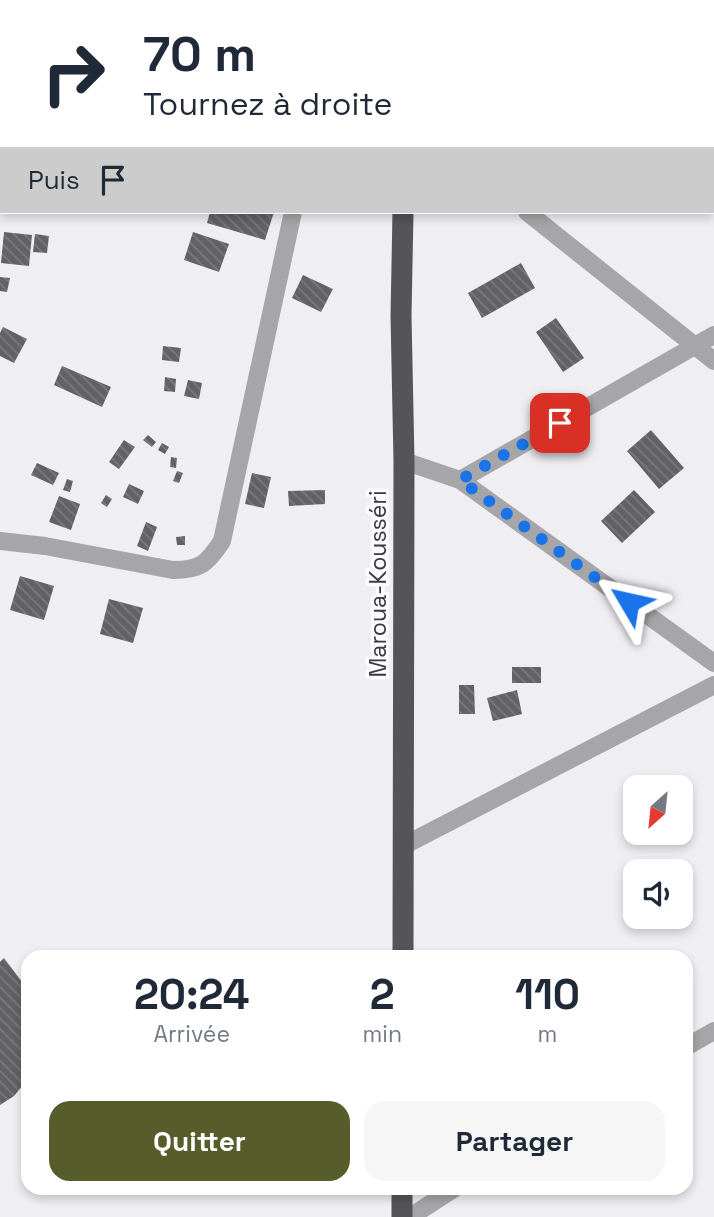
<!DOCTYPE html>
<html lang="fr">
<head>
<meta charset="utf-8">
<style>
  body { margin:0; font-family:"Space Grotesk",sans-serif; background:#f6f6f7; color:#1f2937; height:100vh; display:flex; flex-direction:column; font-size:26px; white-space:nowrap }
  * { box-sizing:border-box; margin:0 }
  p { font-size:23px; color:#747a83 }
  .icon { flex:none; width:38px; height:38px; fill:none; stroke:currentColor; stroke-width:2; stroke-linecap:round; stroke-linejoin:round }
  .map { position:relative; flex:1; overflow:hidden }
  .side { position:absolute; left:21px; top:950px; width:672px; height:245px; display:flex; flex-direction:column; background:#fff; border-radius:21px; box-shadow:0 4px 10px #0003 }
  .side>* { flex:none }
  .banner { position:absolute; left:0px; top:0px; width:714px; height:214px; box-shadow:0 4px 10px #0003; background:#fff; color:#1f2937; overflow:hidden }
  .needle { width:46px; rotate:207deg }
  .tools { position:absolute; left:623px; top:775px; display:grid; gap:14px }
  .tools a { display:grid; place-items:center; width:70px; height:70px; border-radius:14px; background:#fff; box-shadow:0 4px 10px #0003; font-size:35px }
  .pin { position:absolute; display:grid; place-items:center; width:60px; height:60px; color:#fff; margin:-30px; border-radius:14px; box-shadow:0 4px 10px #0006 }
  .me { position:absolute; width:77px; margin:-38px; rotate:306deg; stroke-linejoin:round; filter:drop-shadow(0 0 5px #0008) }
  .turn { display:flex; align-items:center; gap:24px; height:147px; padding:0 28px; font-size:32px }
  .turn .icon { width:91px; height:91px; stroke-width:2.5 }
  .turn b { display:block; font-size:49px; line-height:60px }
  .then { display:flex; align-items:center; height:66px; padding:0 28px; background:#0003; gap:14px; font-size:26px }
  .eta { display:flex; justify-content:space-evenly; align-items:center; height:119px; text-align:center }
  .eta b { font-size:42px; font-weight:600; line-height:49px }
  .action { display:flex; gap:14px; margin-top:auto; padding:14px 28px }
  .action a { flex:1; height:80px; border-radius:21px; background:#565c2a; color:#fff; font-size:28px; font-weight:600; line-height:80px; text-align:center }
  .action a+a { background:#f6f6f7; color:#1f2937 }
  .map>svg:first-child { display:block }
  .building { fill:url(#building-back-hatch) }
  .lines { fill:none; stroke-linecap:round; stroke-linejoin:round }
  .street { stroke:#a6a6a8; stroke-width:18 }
  .highway { stroke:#555459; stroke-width:21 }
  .route { stroke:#1a73e8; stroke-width:12; stroke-dasharray:0 21.6 }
  .labels { text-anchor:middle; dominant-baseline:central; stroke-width:7; stroke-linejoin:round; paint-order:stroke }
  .street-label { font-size:23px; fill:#3a3a3c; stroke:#fcfbff }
</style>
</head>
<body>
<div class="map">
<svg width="714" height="1217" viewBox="0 0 714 1217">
  <defs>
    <pattern id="building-back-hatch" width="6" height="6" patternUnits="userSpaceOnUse" patternTransform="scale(1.75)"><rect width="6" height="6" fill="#626166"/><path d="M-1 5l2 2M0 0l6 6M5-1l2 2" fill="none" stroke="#7a7a7e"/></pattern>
  </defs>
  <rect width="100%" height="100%" fill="#efeef3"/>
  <path class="building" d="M 210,212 L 274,212 L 265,240 L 207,223 Z
    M 4,232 L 32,235 L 29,266 L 1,263 Z
    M 193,232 L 229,244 L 219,272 L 184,260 Z
    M 35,234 L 49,236 L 47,253 L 33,252 Z
    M 521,263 L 535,288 L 482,318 L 468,293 Z
    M 303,275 L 333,289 L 321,312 L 292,298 Z
    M 0,277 L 10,278 L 7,292 L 0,291 Z
    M 556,318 L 584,358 L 563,372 L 536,332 Z
    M 3,327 L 27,339 L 14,363 L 0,356 L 0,333 Z
    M 163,346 L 181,348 L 179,362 L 162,360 Z
    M 62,366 L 111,387 L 102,407 L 54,385 Z
    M 165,377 L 176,379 L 175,392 L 164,391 Z
    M 188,380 L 202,383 L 199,399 L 184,396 Z
    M 651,430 L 684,468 L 659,489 L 627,451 Z
    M 148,435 L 156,442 L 152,447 L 143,440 Z
    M 124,440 L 135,447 L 119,469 L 109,462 Z
    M 162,443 L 169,447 L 165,454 L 158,450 Z
    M 171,457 L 177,458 L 176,468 L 170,467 Z
    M 37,463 L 59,473 L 53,485 L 31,475 Z
    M 177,471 L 183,473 L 179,483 L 173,481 Z
    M 252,473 L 271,477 L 264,508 L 245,504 Z
    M 67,479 L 73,481 L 70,492 L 63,490 Z
    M 129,484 L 144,491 L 138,504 L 123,497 Z
    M 325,490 L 325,504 L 289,506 L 288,491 Z
    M 634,490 L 655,512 L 622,543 L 601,521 Z
    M 106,495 L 112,499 L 107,507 L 101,503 Z
    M 59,496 L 80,504 L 71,530 L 49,522 Z
    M 146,522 L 157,527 L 148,551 L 137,546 Z
    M 185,536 L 185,545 L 177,545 L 176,537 Z
    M 20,576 L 54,586 L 44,620 L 10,610 Z
    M 109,599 L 143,608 L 133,643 L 100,634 Z
    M 512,667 L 541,667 L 541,683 L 512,683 Z
    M 459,685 L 474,685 L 475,714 L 459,714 Z
    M 517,690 L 522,714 L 493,721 L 487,698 Z
    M 4,958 L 28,990 L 28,1079 L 14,1096 L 0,1105 L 0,962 Z"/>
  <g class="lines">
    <path class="street" d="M 31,2 L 33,0
      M 0,21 L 2,20
      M 527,212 L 714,361
      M 404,461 L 460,480 L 714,335
      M 460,480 L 714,663
      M 0,541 L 45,546 L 173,570 C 200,570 207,564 222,541 L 293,212
      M 403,846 L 714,685
      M 686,1047 L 714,1031
      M 410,1217 L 455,1188"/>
    <path class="highway" d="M 408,0 L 408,2
      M 403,957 L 404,461 L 401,316 L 403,212
      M 402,1217 L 402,1188"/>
  </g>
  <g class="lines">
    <path class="route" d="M 560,423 L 460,480 L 629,602"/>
  </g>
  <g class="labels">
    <g class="street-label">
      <text transform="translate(378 584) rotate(-90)">Maroua-Kousséri</text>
    </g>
  </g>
</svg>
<div class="tools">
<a><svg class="needle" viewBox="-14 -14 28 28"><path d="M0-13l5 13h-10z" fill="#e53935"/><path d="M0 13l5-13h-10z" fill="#747a83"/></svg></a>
<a><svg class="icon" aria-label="sound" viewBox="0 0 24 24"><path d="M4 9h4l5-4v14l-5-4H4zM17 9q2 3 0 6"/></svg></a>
</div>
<div class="pin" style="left:560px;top:423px;background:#d93025"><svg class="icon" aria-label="arrive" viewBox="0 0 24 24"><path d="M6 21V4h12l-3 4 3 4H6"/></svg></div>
<svg class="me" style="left:629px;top:602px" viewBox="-20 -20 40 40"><path d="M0-17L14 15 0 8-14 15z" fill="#1a73e8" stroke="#fff" stroke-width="4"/></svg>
<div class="banner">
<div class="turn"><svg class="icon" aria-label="right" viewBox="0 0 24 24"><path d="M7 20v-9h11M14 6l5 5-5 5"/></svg><div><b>70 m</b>Tournez à droite</div></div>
<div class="then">Puis<svg class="icon" aria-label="arrive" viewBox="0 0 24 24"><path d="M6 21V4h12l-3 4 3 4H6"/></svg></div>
</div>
<section class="side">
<div class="eta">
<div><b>20:24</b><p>Arrivée</p></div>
<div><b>2</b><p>min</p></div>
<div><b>110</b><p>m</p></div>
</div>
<div class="action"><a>Quitter</a><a>Partager</a></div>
</section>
</div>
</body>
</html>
